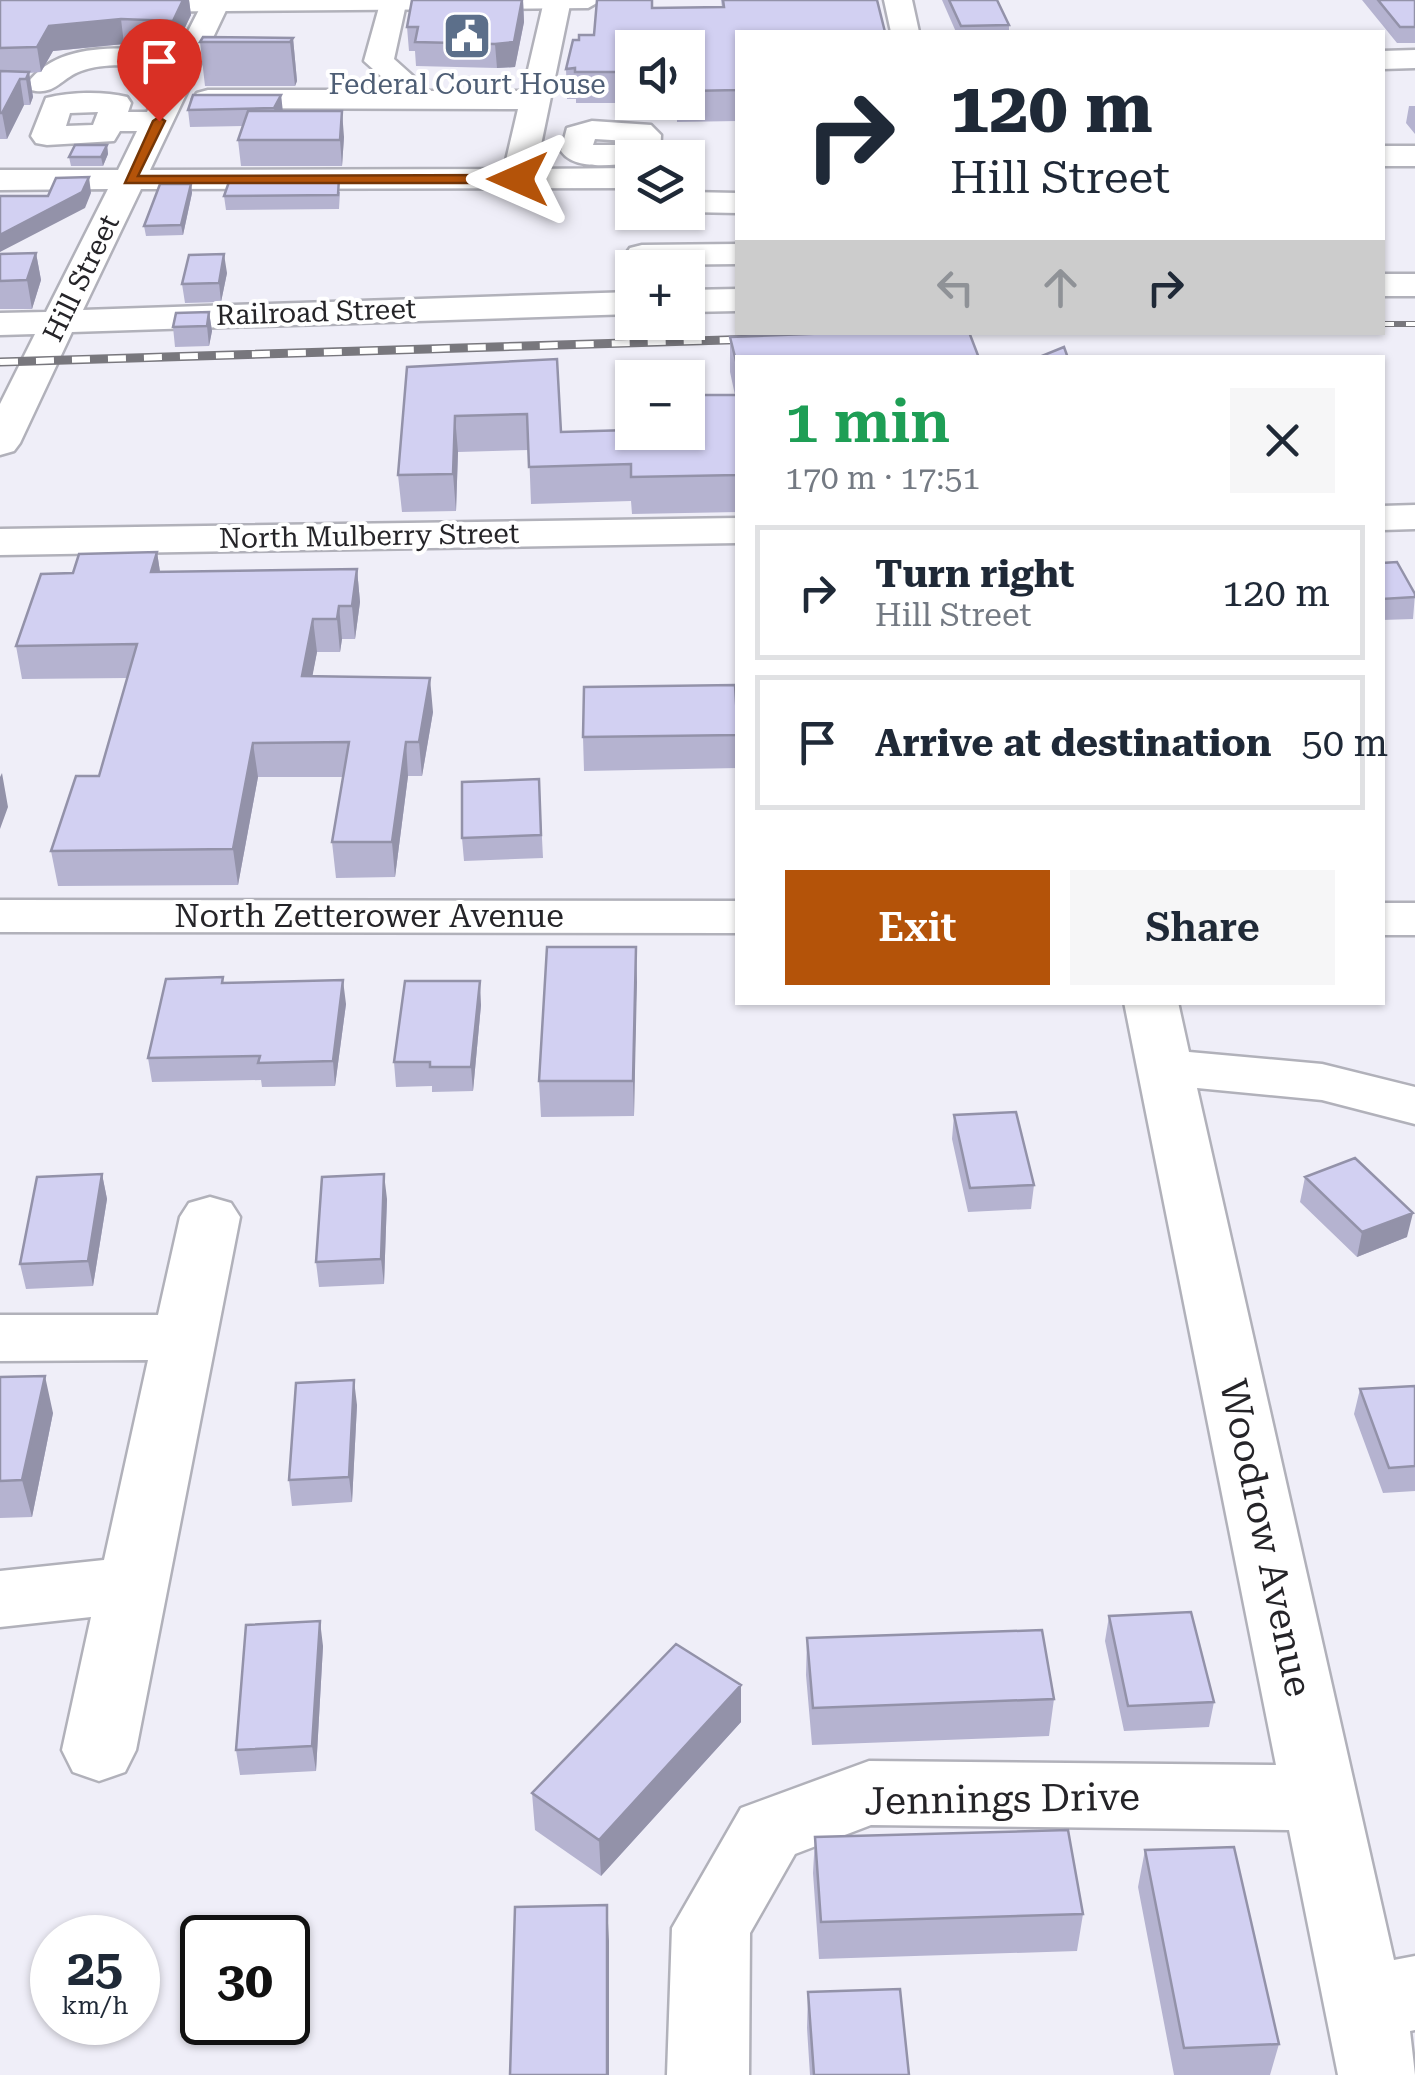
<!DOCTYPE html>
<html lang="en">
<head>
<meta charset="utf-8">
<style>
  body { margin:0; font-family:"Roboto Serif",serif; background:#f6f6f7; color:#1f2937; height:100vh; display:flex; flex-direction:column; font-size:38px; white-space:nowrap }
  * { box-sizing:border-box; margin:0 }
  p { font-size:32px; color:#747a83 }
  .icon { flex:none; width:55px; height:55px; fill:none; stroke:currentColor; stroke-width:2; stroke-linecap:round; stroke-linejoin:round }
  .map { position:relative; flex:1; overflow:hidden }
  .drawer { position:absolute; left:735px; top:355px; width:650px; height:650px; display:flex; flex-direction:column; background:#fff; border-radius:0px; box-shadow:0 2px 8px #0004 }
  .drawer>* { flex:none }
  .guide { position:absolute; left:735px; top:30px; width:650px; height:305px; border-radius:0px; box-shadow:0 2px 8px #0004; background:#fff; color:#1f2937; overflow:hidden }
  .tools { position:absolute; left:615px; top:30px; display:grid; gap:20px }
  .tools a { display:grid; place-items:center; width:90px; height:90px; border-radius:0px; background:#fff; box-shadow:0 2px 8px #0004; font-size:50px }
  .speed { position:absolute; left:30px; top:1915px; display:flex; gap:20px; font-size:50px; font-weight:700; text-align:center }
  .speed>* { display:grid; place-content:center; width:130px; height:130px; border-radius:50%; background:#fff; box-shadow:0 2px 8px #0004; line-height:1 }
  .speed small { font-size:25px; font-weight:400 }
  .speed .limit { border:5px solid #111; border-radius:15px; background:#fff; color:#111 }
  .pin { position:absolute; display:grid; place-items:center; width:85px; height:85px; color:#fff; margin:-102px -42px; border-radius:50% 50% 50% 0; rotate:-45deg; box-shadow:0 0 10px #0007 }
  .pin .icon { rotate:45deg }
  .me { position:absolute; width:110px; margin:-55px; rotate:270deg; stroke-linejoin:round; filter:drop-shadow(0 0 8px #0008) }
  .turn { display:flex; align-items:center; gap:35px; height:210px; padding:0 50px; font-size:45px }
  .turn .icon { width:130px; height:130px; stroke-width:2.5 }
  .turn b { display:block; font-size:70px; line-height:85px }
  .lanes { display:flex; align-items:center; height:95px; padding:0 50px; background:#0003; justify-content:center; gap:50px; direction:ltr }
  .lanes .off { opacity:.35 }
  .round { display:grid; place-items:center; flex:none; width:105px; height:105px; border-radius:0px; background:#f6f6f7 }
  .headline { display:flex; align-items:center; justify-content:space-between; height:170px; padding:0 50px }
  h1 { font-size:60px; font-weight:600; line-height:75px; color:#1e9e55 }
  .action { display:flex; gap:20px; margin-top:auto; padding:20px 50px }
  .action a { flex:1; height:115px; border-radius:0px; background:#b45309; color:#fff; font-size:40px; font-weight:600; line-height:115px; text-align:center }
  .action a+a { background:#f6f6f7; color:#1f2937 }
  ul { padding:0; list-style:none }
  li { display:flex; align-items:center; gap:30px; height:135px; margin:0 20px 15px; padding:0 30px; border:5px solid #e0e1e3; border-radius:0px }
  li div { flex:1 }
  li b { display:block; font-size:38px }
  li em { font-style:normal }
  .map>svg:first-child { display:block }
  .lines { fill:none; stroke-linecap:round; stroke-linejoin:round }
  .minor-casing { stroke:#b1b1ba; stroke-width:5 }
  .major-casing { stroke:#b1b1ba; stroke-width:5 }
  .minor { fill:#fff; fill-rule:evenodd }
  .major { fill:#fff; fill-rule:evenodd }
  .rail-far1-casing { stroke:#78777d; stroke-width:6 }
  .rail-casing { stroke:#78777d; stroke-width:9 }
  .rail-far1 { stroke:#fff; stroke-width:4; stroke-dasharray:12; stroke-linecap:butt }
  .rail { stroke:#fff; stroke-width:6; stroke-dasharray:18; stroke-linecap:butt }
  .wall { fill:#b5b3d0; fill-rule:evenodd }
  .shaded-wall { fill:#9392a9 }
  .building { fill:#d2d0f2; stroke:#9392a9; stroke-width:2.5 }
  .route { fill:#b45309; stroke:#753606; stroke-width:2.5 }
  .labels { text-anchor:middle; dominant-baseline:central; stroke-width:8; stroke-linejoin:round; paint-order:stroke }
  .far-service-label { font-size:28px; fill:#4e5e75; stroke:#fff }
  .far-street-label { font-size:28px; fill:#252428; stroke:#fff }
  .street-label { font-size:32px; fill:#252428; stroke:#fff }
  .near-street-label { font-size:38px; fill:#252428; stroke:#fff }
</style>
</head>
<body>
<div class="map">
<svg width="1415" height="2075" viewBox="0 0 1415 2075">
  <rect width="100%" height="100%" fill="#efeef8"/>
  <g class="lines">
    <g class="minor-casing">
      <path id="minor" d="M 204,0 L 226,0 L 229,4 L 150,170 L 504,169 L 518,109 L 208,108 L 197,105 L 193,99 L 197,93 L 208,90 L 379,90 L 383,78 L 364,61 L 381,0 L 403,0 L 406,4 L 394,59 L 413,76 L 409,91 L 523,91 L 544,1 L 571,0 L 536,169 L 632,168 L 632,188 L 141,189 L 83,310 L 632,292 L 632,314 L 72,332 L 20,443 L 14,451 L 0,455 L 0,404 L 35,334 L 0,335 L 0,313 L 46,312 L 108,189 L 0,190 L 0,170 L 118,170 L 137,131 L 120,131 L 114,141 L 47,145 L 36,143 L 31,136 L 46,98 C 70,92 103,91 127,97 L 131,103 L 128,112 L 147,112 L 169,68 C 141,67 108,61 81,71 C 61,78 55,96 31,90 L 27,84 C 60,38 129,49 178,51 ZM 98,112 L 93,125 L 66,126 L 70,113 Z
        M 884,0 L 912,0 L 919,32 L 891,32 Z
        M 1415,50 L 1415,68 L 1382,69 L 1382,51 Z
        M 592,121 L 651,125 L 661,135 L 660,158 L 632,158 L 632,164 C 611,164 575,171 561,151 L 567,128 ZM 595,139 L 629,141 L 629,145 L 593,145 Z
        M 1382,146 L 1415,146 L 1415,166 L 1382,166 Z
        M 688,192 L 738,193 L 738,213 L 688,212 Z
        M 738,244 L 738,264 L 642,265 L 630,262 L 625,255 L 630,248 L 642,245 Z
        M 1382,274 L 1415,274 L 1415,296 L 1382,296 Z
        M 738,289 L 738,311 L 688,312 L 688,290 Z
        M 1415,505 L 1415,529 L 1382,530 L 1382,506 Z
        M 738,518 L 738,543 L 0,555 L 0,529 Z
        M 0,900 L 738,901 L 738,933 L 0,932 Z
        M 1382,903 L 1415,903 L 1415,935 L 1382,935 Z
        M 1124,1002 L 1178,1002 L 1189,1052 L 1322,1064 L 1415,1087 L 1415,1124 L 1322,1100 L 1197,1088 L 1394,1960 L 1415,1956 L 1415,2030 L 1410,2031 L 1415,2075 L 1338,2075 L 1289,1830 L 871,1825 L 795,1854 L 750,1933 L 749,2075 L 667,2075 L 672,1928 L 741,1808 L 869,1761 L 1276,1765 Z
        M 210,1197 L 231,1203 L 240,1217 L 136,1750 L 125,1772 L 99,1781 L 73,1772 L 62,1750 L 91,1617 L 0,1627 L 0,1571 L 104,1560 L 148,1360 L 0,1361 L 0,1315 L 158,1315 L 180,1217 L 189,1203 Z"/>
    </g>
    <g class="major-casing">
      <path id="major" d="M 0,0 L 602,0 L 588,8 L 0,13 Z"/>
    </g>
    <use href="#minor" class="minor"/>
    <use href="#major" class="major"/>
    <g class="rail-far1-casing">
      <path id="rail-far1" d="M 1382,324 L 1415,324"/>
    </g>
    <g class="rail-casing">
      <path id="rail" d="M 0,362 L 759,339"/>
    </g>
    <use href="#rail-far1" class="rail-far1"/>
    <use href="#rail" class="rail"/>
  </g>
  <path class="wall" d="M 0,0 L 189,0 L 191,15 L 176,46 L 124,44 L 53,51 L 41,72 L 29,73 L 33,97 L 30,105 L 24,105 L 7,139 L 0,139 Z
    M 523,0 L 524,22 L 515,67 L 497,68 L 416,66 L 415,51 L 409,51 L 407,27 Z
    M 653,0 L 653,8 L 722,7 L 721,0 L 877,0 L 738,32 L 738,121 L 677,122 L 677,103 L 576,103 L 576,99 L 567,99 L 566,69 L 579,40 L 594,35 ZM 632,48 L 688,48 L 688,102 L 632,102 Z
    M 942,0 L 997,0 L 1009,25 L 1009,32 L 956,32 Z
    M 1362,0 L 1415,0 L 1415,43 L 1397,43 Z
    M 293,38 L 297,81 L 295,86 L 205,86 L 200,42 Z
    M 281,95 L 282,111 L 344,137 L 342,166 L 241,166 L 238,140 L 243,126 L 190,127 L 188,110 Z
    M 1409,106 L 1415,106 L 1415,134 L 1406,123 Z
    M 107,145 L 108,154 L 103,166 L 71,166 L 69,157 Z
    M 191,184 L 192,193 L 183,235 L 146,236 L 144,226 Z
    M 340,192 L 339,209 L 226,210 L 224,196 Z
    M 36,253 L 41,280 L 32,309 L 0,309 L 0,254 Z
    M 227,273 L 221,302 L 185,303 L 182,284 Z
    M 209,312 L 212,331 L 209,346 L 175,347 L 173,327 Z
    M 730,337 L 738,358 L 738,512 L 632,514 L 631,501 L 531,504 L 529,450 L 458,452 L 456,511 L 402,512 L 398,475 L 407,367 L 557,359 L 561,432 L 629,430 L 735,395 L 730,372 Z
    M 157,552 L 160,572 L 357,569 L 360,602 L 355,639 L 342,639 L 340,652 L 317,652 L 312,676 L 433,712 L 422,776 L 408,776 L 395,877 L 336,878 L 332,842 L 343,777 L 258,777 L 238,885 L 58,886 L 51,851 L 99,776 L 127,678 L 22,679 L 16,646 L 73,573 Z
    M 1382,563 L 1415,594 L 1413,619 L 1382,620 Z
    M 738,721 L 738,768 L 584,771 L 583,737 Z
    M 539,779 L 543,858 L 464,861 L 462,838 Z
    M 636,947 L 634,1116 L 541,1117 L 539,1081 Z
    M 224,983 L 346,1004 L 335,1086 L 262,1087 L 261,1080 L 152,1082 L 148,1058 Z
    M 481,1005 L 473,1091 L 432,1092 L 432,1086 L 396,1087 L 394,1062 Z
    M 954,1115 L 1034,1185 L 1031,1209 L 968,1212 L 952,1139 Z
    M 102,1174 L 107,1199 L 93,1286 L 26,1289 L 20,1264 Z
    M 1305,1177 L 1407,1237 L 1357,1257 L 1300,1202 Z
    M 387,1199 L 384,1284 L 319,1287 L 316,1262 Z
    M 0,1377 L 53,1413 L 32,1517 L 0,1518 Z
    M 1415,1386 L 1415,1491 L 1383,1493 L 1354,1414 L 1360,1389 Z
    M 357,1405 L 352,1502 L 292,1506 L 289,1480 Z
    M 1109,1616 L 1214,1702 L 1209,1727 L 1124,1731 L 1105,1641 Z
    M 807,1638 L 1054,1699 L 1049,1736 L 812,1745 L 806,1675 Z
    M 323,1646 L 316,1771 L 240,1775 L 236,1750 Z
    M 741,1685 L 741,1722 L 601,1876 L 535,1830 L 532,1793 Z
    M 815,1837 L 1083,1914 L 1077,1951 L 819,1959 L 813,1873 Z
    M 1145,1850 L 1279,2044 L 1270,2075 L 1174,2075 L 1138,1887 Z
    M 808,1992 L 909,2075 L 810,2075 L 807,2028 Z"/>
  <path class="shaded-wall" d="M 183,0 L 189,0 L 191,15 L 176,46 L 173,21 Z
    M 523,0 L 524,22 L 515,67 L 497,68 L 495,44 Z
    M 121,19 L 124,44 L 53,51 L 41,72 L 37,47 L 49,26 Z
    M 293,38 L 297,81 L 295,86 L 290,42 Z
    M 29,72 L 33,97 L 30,105 L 26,79 Z
    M 20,79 L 24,105 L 7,139 L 2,113 Z
    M 281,95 L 283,112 L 276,126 L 274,108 Z
    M 342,111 L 344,137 L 342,166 L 340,140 Z
    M 107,145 L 108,154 L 103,166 L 101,157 Z
    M 89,177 L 91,193 L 85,208 L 0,252 L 0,235 Z
    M 191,184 L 192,193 L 183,235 L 181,225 Z
    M 36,253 L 41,280 L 32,309 L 27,280 Z
    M 224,254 L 227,273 L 221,302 L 219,283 Z
    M 209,312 L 212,331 L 209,346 L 207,326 Z
    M 455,416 L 458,452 L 456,511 L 453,474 Z
    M 157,552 L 162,585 L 151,572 Z
    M 357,569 L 360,602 L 355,639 L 352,606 Z
    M 339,606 L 342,639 L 340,652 L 337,619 Z
    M 313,619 L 317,652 L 306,710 L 302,676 Z
    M 430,678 L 433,712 L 422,776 L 419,742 Z
    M 406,742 L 408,776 L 395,877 L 392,842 Z
    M 253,743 L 258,777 L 238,885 L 233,849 Z
    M 2,773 L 8,807 L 0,829 L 0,777 Z
    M 636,947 L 637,982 L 634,1116 L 633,1081 Z
    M 343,980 L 346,1004 L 335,1086 L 333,1061 Z
    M 480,981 L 481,1005 L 473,1091 L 471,1067 Z
    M 102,1174 L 107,1199 L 93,1286 L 88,1261 Z
    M 384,1174 L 387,1199 L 384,1284 L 381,1259 Z
    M 1413,1213 L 1407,1237 L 1357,1257 L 1362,1232 Z
    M 45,1376 L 53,1413 L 32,1517 L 22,1480 Z
    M 354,1380 L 357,1405 L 352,1502 L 349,1477 Z
    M 320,1621 L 323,1646 L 316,1771 L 312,1746 Z
    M 741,1685 L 741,1722 L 601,1876 L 599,1840 Z
    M 607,1905 L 609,1941 L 609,2075 L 607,2075 Z"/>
  <path class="building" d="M 0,0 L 183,0 L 173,21 L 121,19 L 49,26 L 37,47 L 0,48 Z
    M 412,0 L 522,0 L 514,42 L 495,44 L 415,42 L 418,27 L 407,27 Z
    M 597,0 L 652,0 L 652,8 L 724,7 L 723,0 L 877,0 L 885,32 L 738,32 L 738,90 L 688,91 L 688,48 L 632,48 L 632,72 L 575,72 L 575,68 L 566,69 L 573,40 L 579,40 L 579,35 L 594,35 Z
    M 949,0 L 997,0 L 1009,25 L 961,26 Z
    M 1378,0 L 1415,0 L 1415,27 L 1400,27 Z
    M 203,37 L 293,38 L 290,42 L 200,42 Z
    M 0,71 L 29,72 L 26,79 L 20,79 L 2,113 L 0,113 Z
    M 193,95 L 281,95 L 274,108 L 188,110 Z
    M 248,111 L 342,111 L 340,140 L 238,140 Z
    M 75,145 L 107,145 L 101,157 L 69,157 Z
    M 89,177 L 82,192 L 0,235 L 0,196 L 48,196 L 56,178 Z
    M 339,178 L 338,195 L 224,196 L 230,179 Z
    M 160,184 L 191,184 L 181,225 L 144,226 Z
    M 36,253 L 27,280 L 0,281 L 0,254 Z
    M 224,254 L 219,283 L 182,284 L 189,255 Z
    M 209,312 L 207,326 L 173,327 L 176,313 Z
    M 860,332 L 969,332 L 979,358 L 738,358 L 738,369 L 730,337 Z
    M 1064,347 L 1068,358 L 1039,358 L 1039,357 Z
    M 557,359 L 561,432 L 629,430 L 628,396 L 632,396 L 632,432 L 688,432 L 688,395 L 738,395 L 738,475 L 631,477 L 631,464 L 529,467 L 527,414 L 455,416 L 453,474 L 398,475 L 407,367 Z
    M 157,552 L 151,572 L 357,569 L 352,606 L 339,606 L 337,619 L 313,619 L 302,676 L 430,678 L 419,742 L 406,742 L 392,842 L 332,842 L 349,742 L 253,743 L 233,849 L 51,851 L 76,776 L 99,776 L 137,644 L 16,646 L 41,574 L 73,573 L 79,554 Z
    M 1397,562 L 1415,594 L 1415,597 L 1382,599 L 1382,563 Z
    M 735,685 L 738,735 L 583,737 L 584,687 Z
    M 539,779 L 541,835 L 462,838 L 462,782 Z
    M 547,947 L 636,947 L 633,1081 L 539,1081 Z
    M 223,977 L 222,983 L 343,980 L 333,1061 L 258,1063 L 260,1056 L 148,1058 L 166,979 Z
    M 405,981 L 480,981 L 471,1067 L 430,1067 L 430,1062 L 394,1062 Z
    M 1016,1112 L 1034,1185 L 970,1188 L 954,1115 Z
    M 1355,1158 L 1413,1213 L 1362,1232 L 1305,1177 Z
    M 102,1174 L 88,1261 L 20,1264 L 37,1177 Z
    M 384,1174 L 381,1259 L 316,1262 L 322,1177 Z
    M 45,1376 L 22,1480 L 0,1481 L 0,1377 Z
    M 354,1380 L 349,1477 L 289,1480 L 296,1383 Z
    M 1415,1386 L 1415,1466 L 1389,1468 L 1360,1389 Z
    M 1191,1612 L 1214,1702 L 1128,1706 L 1109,1616 Z
    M 320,1621 L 312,1746 L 236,1750 L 246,1625 Z
    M 1042,1630 L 1054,1699 L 813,1708 L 807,1638 Z
    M 676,1644 L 741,1685 L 599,1840 L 532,1793 Z
    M 1068,1830 L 1083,1914 L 821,1922 L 815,1837 Z
    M 1234,1847 L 1279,2044 L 1184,2048 L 1145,1850 Z
    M 607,1905 L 607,2075 L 510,2075 L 515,1907 Z
    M 900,1989 L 909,2075 L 814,2075 L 808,1992 Z"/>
  <path class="route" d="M 159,117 L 165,121 L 138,176 L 518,175 L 525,179 L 518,183 L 125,183 L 153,121 Z"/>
  <defs>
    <g id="civic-square" transform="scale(2.5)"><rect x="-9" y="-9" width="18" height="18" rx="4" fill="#5c6f8a" stroke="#fff"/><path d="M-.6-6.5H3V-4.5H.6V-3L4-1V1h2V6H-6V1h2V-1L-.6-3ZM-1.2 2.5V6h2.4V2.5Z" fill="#fff"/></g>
  </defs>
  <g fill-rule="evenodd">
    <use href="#civic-square" x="467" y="36"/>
  </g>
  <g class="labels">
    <g class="far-service-label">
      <text x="467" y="84">Federal Court House</text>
    </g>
    <g class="far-street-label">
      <text transform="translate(81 278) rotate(-64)">Hill Street</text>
      <text transform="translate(316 312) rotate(-2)">Railroad Street</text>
      <text transform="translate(369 536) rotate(-1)">North Mulberry Street</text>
    </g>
    <g class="street-label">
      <text x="369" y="916">North Zetterower Avenue</text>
    </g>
    <g class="near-street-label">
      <text transform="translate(1266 1538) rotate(78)">Woodrow Avenue</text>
      <text transform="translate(1002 1799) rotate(-1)">Jennings Drive</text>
    </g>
  </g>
</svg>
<div class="tools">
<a><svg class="icon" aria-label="sound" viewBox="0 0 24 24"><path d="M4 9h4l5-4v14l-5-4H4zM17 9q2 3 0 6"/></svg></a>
<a><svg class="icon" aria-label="layers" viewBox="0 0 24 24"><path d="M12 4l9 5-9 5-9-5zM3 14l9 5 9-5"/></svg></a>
<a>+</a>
<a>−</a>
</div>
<div class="speed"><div>25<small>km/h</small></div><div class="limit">30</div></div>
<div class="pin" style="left:159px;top:121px;background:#d93025"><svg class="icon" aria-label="arrive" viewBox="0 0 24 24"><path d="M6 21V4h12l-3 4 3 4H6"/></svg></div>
<svg class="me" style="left:518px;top:179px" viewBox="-20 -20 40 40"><path d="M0-17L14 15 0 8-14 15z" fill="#b45309" stroke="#fff" stroke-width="4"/></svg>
<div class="guide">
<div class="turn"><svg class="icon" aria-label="right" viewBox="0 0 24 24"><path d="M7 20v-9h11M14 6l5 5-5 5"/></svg><div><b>120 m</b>Hill Street</div></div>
<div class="lanes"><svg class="icon off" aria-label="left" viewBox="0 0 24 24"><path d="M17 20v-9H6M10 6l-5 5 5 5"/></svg><svg class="icon off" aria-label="ahead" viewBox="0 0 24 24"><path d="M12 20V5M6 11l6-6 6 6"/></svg><svg class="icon" aria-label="right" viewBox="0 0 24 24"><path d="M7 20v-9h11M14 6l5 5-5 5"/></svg></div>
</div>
<section class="drawer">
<div class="headline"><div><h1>1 min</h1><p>170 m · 17:51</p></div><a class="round"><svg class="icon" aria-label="close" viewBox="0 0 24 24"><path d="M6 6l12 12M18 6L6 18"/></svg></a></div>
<ul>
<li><svg class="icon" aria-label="right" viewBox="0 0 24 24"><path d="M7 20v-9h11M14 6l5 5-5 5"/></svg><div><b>Turn right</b><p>Hill Street</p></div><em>120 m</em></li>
<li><svg class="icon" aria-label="arrive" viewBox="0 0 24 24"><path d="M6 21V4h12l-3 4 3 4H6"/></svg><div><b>Arrive at destination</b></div><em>50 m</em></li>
</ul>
<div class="action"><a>Exit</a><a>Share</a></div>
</section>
</div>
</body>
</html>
